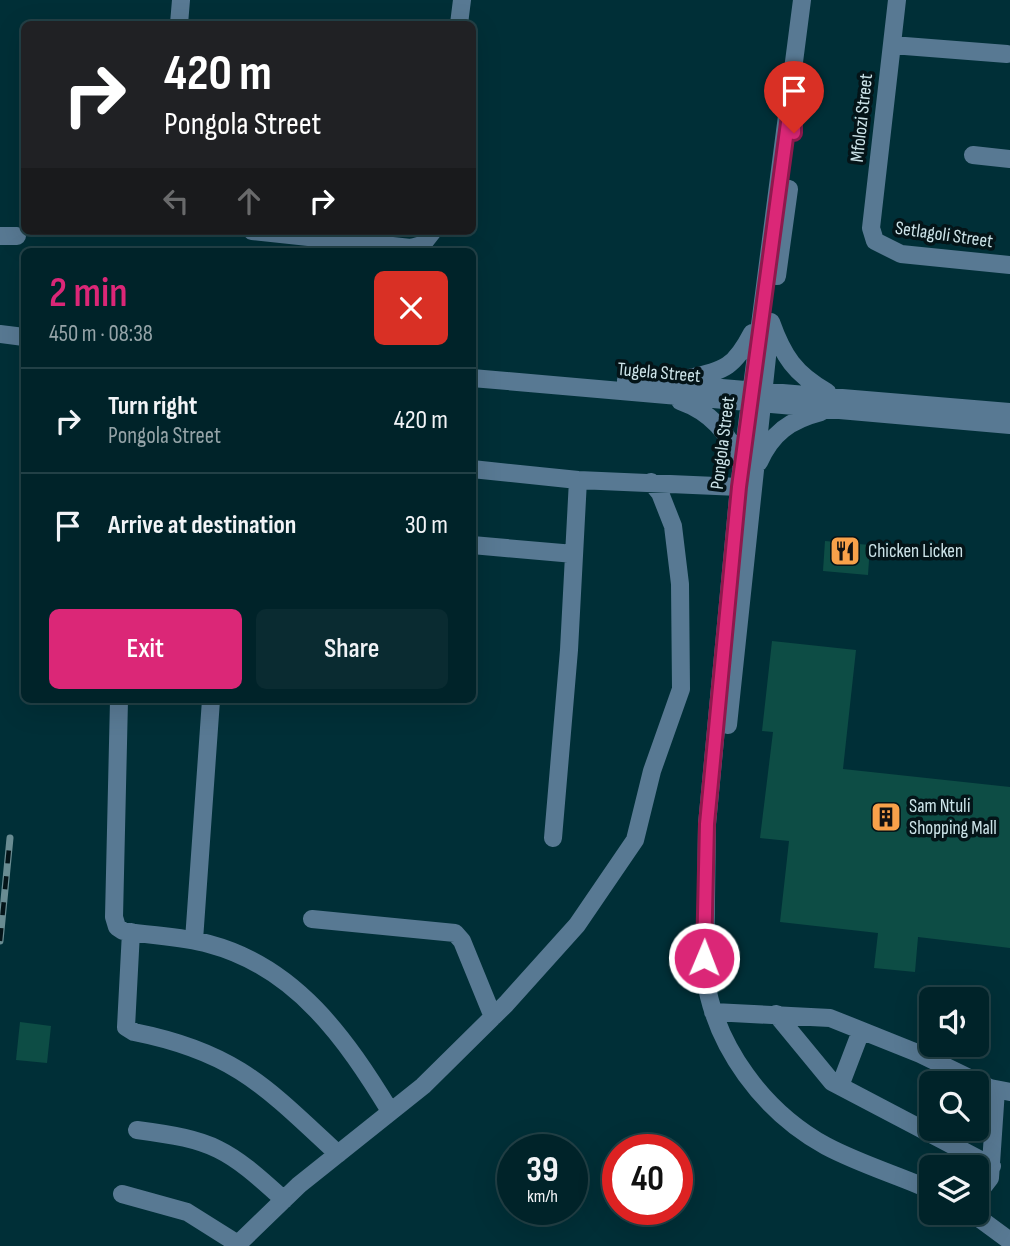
<!DOCTYPE html>
<html lang="en">
<head>
<meta charset="utf-8">
<style>
  body { margin:0; font-family:"Sofia Sans Condensed",sans-serif; background:#0a2b31; color:#f1f3f6; height:100vh; display:flex; flex-direction:column; font-size:26px; white-space:nowrap }
  * { box-sizing:border-box; margin:0 }
  p { font-size:23px; color:#95a4a8 }
  .icon { flex:none; width:38px; height:38px; fill:none; stroke:currentColor; stroke-width:2; stroke-linecap:round; stroke-linejoin:round }
  .map { position:relative; flex:1; overflow:hidden }
  .panel { position:absolute; left:21px; top:248px; width:455px; height:455px; display:flex; flex-direction:column; background:#002329; border-radius:10px; box-shadow:0 7px 28px #0002,0 0 0 2px #224046 }
  .panel>* { flex:none }
  .hud { position:absolute; left:21px; top:21px; width:455px; height:214px; border-radius:10px; box-shadow:0 7px 28px #0002,0 0 0 2px #224046; background:#202124; color:#fff; overflow:hidden }
  .fabs { position:absolute; left:919px; top:987px; display:grid; gap:14px }
  .fabs a { display:grid; place-items:center; width:70px; height:70px; border-radius:10px; background:#002329; box-shadow:0 7px 28px #0002,0 0 0 2px #224046; font-size:35px }
  .speed { position:absolute; left:497px; top:1134px; display:flex; gap:14px; font-size:35px; font-weight:700; text-align:center }
  .speed>* { display:grid; place-content:center; width:91px; height:91px; border-radius:50%; background:#002329; box-shadow:0 7px 28px #0002,0 0 0 2px #224046; line-height:1 }
  .speed small { font-size:18px; font-weight:400 }
  .speed .limit { border:10px solid #d22; background:#fff; color:#111 }
  .pin { position:absolute; display:grid; place-items:center; width:60px; height:60px; color:#fff; margin:-72px -30px; border-radius:50% 50% 50% 0; rotate:-45deg; box-shadow:0 0 7px #0007 }
  .pin .icon { rotate:45deg }
  .me { position:absolute; width:77px; margin:-38px; rotate:1deg; stroke-linejoin:round; filter:drop-shadow(0 0 5px #0008) }
  .turn { display:flex; align-items:center; gap:24px; height:147px; padding:0 28px; font-size:32px }
  .turn .icon { width:91px; height:91px; stroke-width:2.5 }
  .turn b { display:block; font-size:49px; line-height:60px }
  .lanes { display:flex; align-items:center; height:66px; padding:0 28px; background:#0003; justify-content:center; gap:35px; direction:ltr }
  .lanes .off { opacity:.35 }
  .round { display:grid; place-items:center; flex:none; width:74px; height:74px; border-radius:10px; background:#0a2b31 }
  .overview { display:flex; align-items:center; justify-content:space-between; height:119px; padding:0 28px }
  h1 { font-size:42px; font-weight:600; line-height:52px; color:#db2777 }
  .action { display:flex; gap:14px; margin-top:auto; padding:14px 28px }
  .action a { flex:1; height:80px; border-radius:10px; background:#db2777; color:#fff; font-size:28px; font-weight:600; line-height:80px; text-align:center }
  .action a+a { background:#0a2b31; color:#f1f3f6 }
  ul { padding:0; list-style:none }
  li { display:flex; align-items:center; gap:21px; height:105px; padding:0 28px; border-top:2px solid #224046 }
  li div { flex:1 }
  li b { display:block; font-size:26px }
  li em { font-style:normal }
  .map>svg:first-child { display:block }
  .building { fill:#0d4d45 }
  .lines { fill:none; stroke-linecap:round; stroke-linejoin:round }
  .minor { stroke:#587993; stroke-width:18 }
  .rail-casing { stroke:#698c92; stroke-width:7 }
  .rail { stroke:#041418; stroke-width:4.5; stroke-dasharray:13; stroke-linecap:butt }
  .route-casing { stroke:#8e194d; stroke-width:18 }
  .route { stroke:#db2777; stroke-width:12 }
  .labels { text-anchor:middle; dominant-baseline:central; stroke-width:7; stroke-linejoin:round; paint-order:stroke }
  .street-label { font-size:19px; fill:#cde4e9; stroke:#041418 }
  .poi-label { font-size:19px; fill:#cde4e9; stroke:#041418; text-anchor:start }
</style>
</head>
<body>
<div class="map">
<svg width="1010" height="1246" viewBox="0 0 1010 1246">
  <rect width="100%" height="100%" fill="#002f37"/>
  <path class="building" d="M 825,541 L 870,545 L 868,575 L 823,571 Z
    M 772,641 L 856,650 L 843,769 L 1010,787 L 1010,948 L 918,937 L 915,972 L 874,968 L 878,933 L 780,922 L 789,841 L 760,838 L 773,732 L 762,731 Z
    M 20,1022 L 51,1026 L 47,1063 L 16,1060 Z"/>
  <g class="lines">
    <path class="minor" d="M 802,0 L 739,487 L 707,824 L 705,976 C 715,1047 764,1112 826,1146 C 860,1164 897,1175 931,1190
      M 897,0 L 871,228 L 875,241 L 901,254 L 1010,265
      M 179,24 L 181,0
      M 459,24 L 462,0
      M 892,45 L 1007,54
      M 973,155 L 1010,159
      M 252,231 L 411,248 L 422,245 L 433,231
      M 0,236 L 17,236
      M 777,276 L 789,189
      M 771,322 C 783,356 795,374 827,392
      M 0,334 L 24,337
      M 472,378 L 1010,425
      M 689,378 C 725,371 735,366 752,333
      M 626,380 L 1010,412
      M 680,401 C 711,412 729,433 740,463
      M 759,462 C 772,433 790,420 821,412
      M 472,469 L 578,480 L 739,487
      M 472,545 L 574,554
      M 119,700 L 114,917 L 117,927 L 123,931 C 152,936 181,936 209,944 C 296,967 346,1039 390,1111
      M 728,725 L 769,338
      M 553,838 L 569,650 L 578,480
      M 312,919 L 455,933 L 462,941 L 493,1017
      M 131,932 L 126,1027 L 134,1032 C 235,1052 266,1087 338,1154
      M 194,940 L 211,700
      M 713,1012 L 830,1018 L 920,1054 L 990,1088 L 1010,1092
      M 776,1014 L 832,1082 L 992,1166
      M 840,1086 L 861,1031
      M 137,1130 C 214,1140 227,1148 284,1200
      M 122,1194 L 187,1212 L 238,1244
      M 976,1196 L 990,1178 L 996,1090
      M 972,1213 L 1010,1241
      M 236,1246 L 299,1185 L 423,1086 L 506,1004 L 577,925 L 635,840 L 652,771 L 681,689 L 680,584 L 673,526 L 660,493 L 651,482"/>
    <g class="rail-casing">
      <path id="rail" d="M 0,941 L 10,838"/>
    </g>
    <use href="#rail" class="rail"/>
  </g>
  <g class="lines">
    <g class="route-casing">
      <path id="route" d="M 704,958 L 707,824 L 739,487 L 794,78 L 794,133"/>
    </g>
    <use href="#route" class="route"/>
  </g>
  <defs>
    <g id="restaurant-square" transform="scale(1.575)"><rect x="-9" y="-9" width="18" height="18" rx="4" fill="#f8a14a" stroke="#041418"/><path d="M-5-6h1v4h1v-4h1v4h1v-4h1v5L-1.5 .5V6h-2V.5L-5-1ZM5-6V6H3V1.5H1.5Q1.5-4 5-6Z" fill="#111"/></g>
    <g id="building-square" transform="scale(1.575)"><rect x="-9" y="-9" width="18" height="18" rx="4" fill="#f8a14a" stroke="#041418"/><path d="M-4-6H4V6H1V3H-1V6H-4ZM-2.5-4.3h1.7v1.8h-1.7ZM.8-4.3h1.7v1.8H.8ZM-2.5-1h1.7V.8h-1.7ZM.8-1h1.7V.8H.8Z" fill="#111"/></g>
  </defs>
  <g fill-rule="evenodd">
    <use href="#restaurant-square" x="845" y="551"/>
    <use href="#building-square" x="886" y="817"/>
  </g>
  <g class="labels">
    <g class="street-label">
      <text transform="translate(862 118) rotate(-84)">Mfolozi Street</text>
      <text transform="translate(944 235) rotate(8)">Setlagoli Street</text>
      <text transform="translate(659 373) rotate(5)">Tugela Street</text>
      <text transform="translate(723 443) rotate(-83)">Pongola Street</text>
    </g>
    <g class="poi-label">
      <text x="868" y="551">Chicken Licken</text>
      <text x="909" y="806">Sam Ntuli<tspan x="909" dy="22">Shopping Mall</tspan></text>
    </g>
  </g>
</svg>
<div class="fabs">
<a><svg class="icon" aria-label="sound" viewBox="0 0 24 24"><path d="M4 9h4l5-4v14l-5-4H4zM17 9q2 3 0 6"/></svg></a>
<a><svg class="icon" aria-label="search" viewBox="0 0 24 24"><circle cx="10" cy="10" r="6"/><path d="M15 15l6 6"/></svg></a>
<a><svg class="icon" aria-label="layers" viewBox="0 0 24 24"><path d="M12 4l9 5-9 5-9-5zM3 14l9 5 9-5"/></svg></a>
</div>
<div class="speed"><div>39<small>km/h</small></div><div class="limit">40</div></div>
<div class="pin" style="left:794px;top:133px;background:#d93025"><svg class="icon" aria-label="arrive" viewBox="0 0 24 24"><path d="M6 21V4h12l-3 4 3 4H6"/></svg></div>
<svg class="me" style="left:704px;top:958px" viewBox="-20 -20 40 40"><circle r="17" fill="#db2777" stroke="#fff" stroke-width="3"/><path d="M0-11L8 9 0 5-8 9z" fill="#fff"/></svg>
<div class="hud">
<div class="turn"><svg class="icon" aria-label="right" viewBox="0 0 24 24"><path d="M7 20v-9h11M14 6l5 5-5 5"/></svg><div><b>420 m</b>Pongola Street</div></div>
<div class="lanes"><svg class="icon off" aria-label="left" viewBox="0 0 24 24"><path d="M17 20v-9H6M10 6l-5 5 5 5"/></svg><svg class="icon off" aria-label="ahead" viewBox="0 0 24 24"><path d="M12 20V5M6 11l6-6 6 6"/></svg><svg class="icon" aria-label="right" viewBox="0 0 24 24"><path d="M7 20v-9h11M14 6l5 5-5 5"/></svg></div>
</div>
<section class="panel">
<div class="overview"><div><h1>2 min</h1><p>450 m · 08:38</p></div><a class="round" style="background:#d93025;color:#fff"><svg class="icon" aria-label="close" viewBox="0 0 24 24"><path d="M6 6l12 12M18 6L6 18"/></svg></a></div>
<ul>
<li><svg class="icon" aria-label="right" viewBox="0 0 24 24"><path d="M7 20v-9h11M14 6l5 5-5 5"/></svg><div><b>Turn right</b><p>Pongola Street</p></div><em>420 m</em></li>
<li><svg class="icon" aria-label="arrive" viewBox="0 0 24 24"><path d="M6 21V4h12l-3 4 3 4H6"/></svg><div><b>Arrive at destination</b></div><em>30 m</em></li>
</ul>
<div class="action"><a>Exit</a><a>Share</a></div>
</section>
</div>
</body>
</html>
